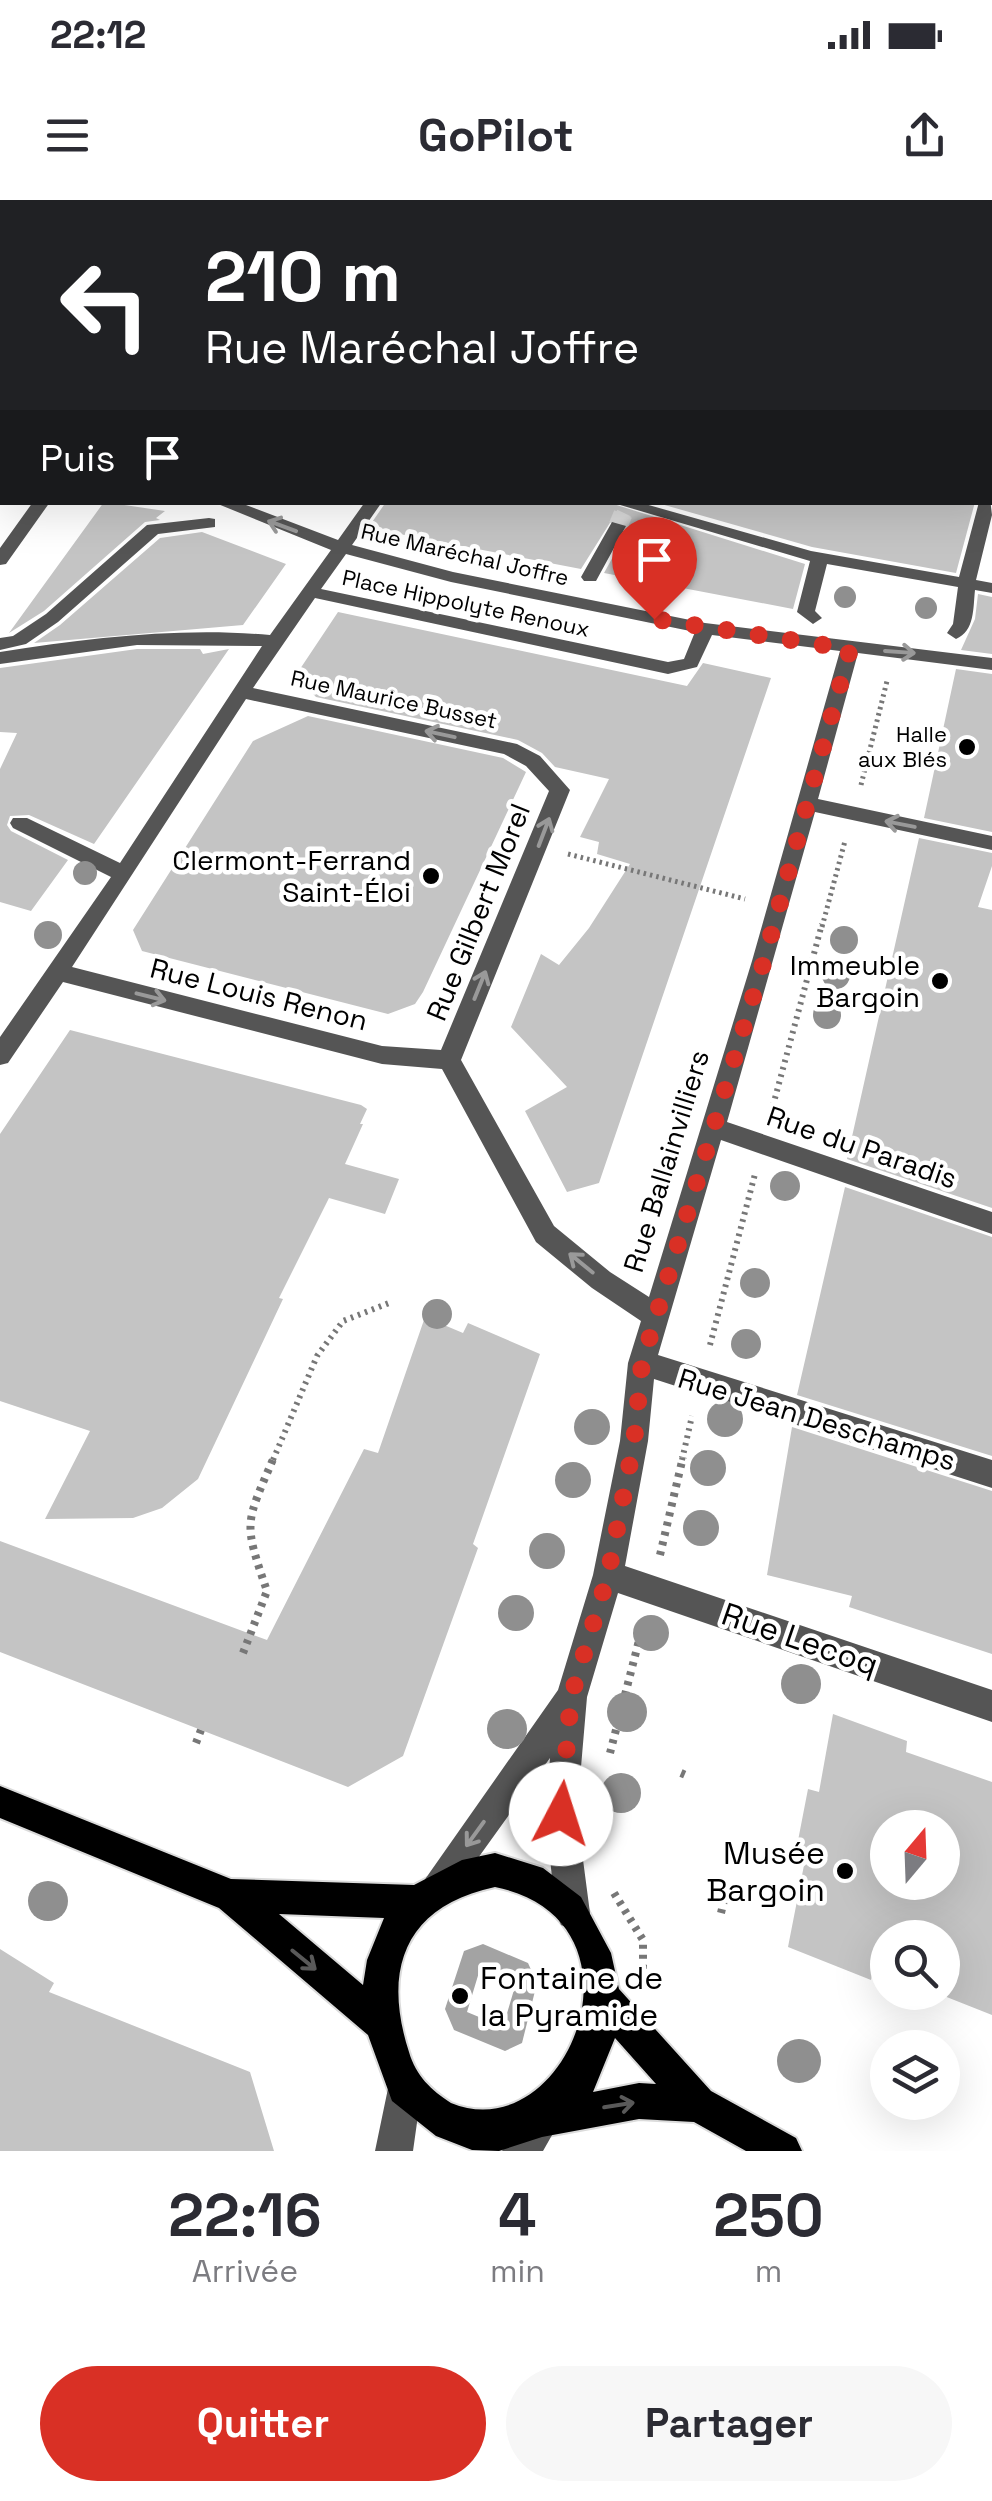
<!DOCTYPE html>
<html lang="fr">
<head>
<meta charset="utf-8">
<style>
  body { margin:0; font-family:"Space Grotesk",sans-serif; background:#f7f7f7; color:#2b2b33; height:100vh; display:flex; flex-direction:column; font-size:38px; white-space:nowrap }
  * { box-sizing:border-box; margin:0 }
  p { font-size:32px; color:#7c7c81 }
  .icon { flex:none; width:55px; height:55px; fill:none; stroke:currentColor; stroke-width:2; stroke-linecap:round; stroke-linejoin:round }
  .map { position:relative; height:1951px; overflow:hidden }
  .panel { display:flex; flex-direction:column; background:#fff; flex:1 }
  .panel>* { flex:none }
  .guide { position:absolute; left:0px; top:0px; width:992px; height:305px; box-shadow:0 10px 40px #0002; background:#202124; color:#fff; overflow:hidden }
  .needle { width:65px; rotate:19deg }
  .controls { position:absolute; left:870px; top:1610px; display:grid; gap:20px }
  .controls a { display:grid; place-items:center; width:90px; height:90px; border-radius:50%; background:#fff; box-shadow:0 10px 40px #0002; font-size:50px }
  .pin { position:absolute; display:grid; place-items:center; width:85px; height:85px; color:#fff; margin:-102px -42px; border-radius:50% 50% 50% 0; rotate:-45deg; box-shadow:0 0 10px #0007 }
  .pin .icon { rotate:45deg }
  .me { position:absolute; width:110px; margin:-55px; rotate:5deg; stroke-linejoin:round; filter:drop-shadow(0 0 8px #0008) }
  .turn { display:flex; align-items:center; gap:35px; height:210px; padding:0 40px; font-size:45px }
  .turn .icon { width:130px; height:130px; stroke-width:2.5 }
  .turn b { display:block; font-size:70px; line-height:85px }
  .then { display:flex; align-items:center; height:95px; padding:0 40px; background:#0003; gap:20px; font-size:38px }
  .eta { display:flex; justify-content:space-evenly; align-items:center; height:170px; text-align:center }
  .eta b { font-size:60px; font-weight:700; line-height:70px }
  .cta { display:flex; gap:20px; margin-top:auto; padding:20px 40px }
  .cta a { flex:1; height:115px; border-radius:60px; background:#d93025; color:#fff; font-size:40px; font-weight:700; line-height:115px; text-align:center }
  .cta a+a { background:#f7f7f7; color:#2b2b33 }
  .status { display:flex; justify-content:space-between; align-items:center; height:70px; padding:0 50px; background:#fff; direction:ltr }
  .status svg { height:28px; fill:currentColor }
  header { display:flex; justify-content:space-between; align-items:center; height:130px; padding:0 40px; background:#fff; font-size:45px; font-weight:700 }
  .map>svg:first-child { display:block }
  .water { fill:#a3a3a3; fill-rule:evenodd }
  .building { fill:#c4c4c4; fill-rule:evenodd }
  .lines { fill:none; stroke-linecap:round; stroke-linejoin:round }
  .minor-tunnel-far1 { stroke:#d9d9d9; stroke-width:15; stroke-dasharray:15 8; stroke-linecap:butt }
  .minor-tunnel { stroke:#d9d9d9; stroke-width:19; stroke-dasharray:19 10; stroke-linecap:butt }
  .major-casing { stroke:#dbdbdb; stroke-width:4 }
  .path-far2 { stroke:#777; stroke-width:5; stroke-dasharray:2.5 4; stroke-linecap:butt }
  .path-far1 { stroke:#777; stroke-width:6; stroke-dasharray:2.5 5; stroke-linecap:butt }
  .path { stroke:#777; stroke-width:8; stroke-dasharray:4 6; stroke-linecap:butt }
  .minor { fill:#555; fill-rule:evenodd }
  .major { fill:#000; fill-rule:evenodd }
  .tree { fill:#8f8f8f }
  .oneway { stroke:#999 }
  .oneway2 { stroke:#595959 }
  .route { stroke:#d93025; stroke-width:18; stroke-dasharray:0 32.4 }
  .poi-dot { fill:#000; stroke:#fff; stroke-width:4 }
  .labels { text-anchor:middle; dominant-baseline:central; stroke-width:9; stroke-linejoin:round; paint-order:stroke }
  .far-street-label { font-size:22px; fill:#000; stroke:#fff }
  .far-poi-label { font-size:22px; fill:#000; stroke:#fff; text-anchor:end }
  .poi-label { font-size:28px; fill:#000; stroke:#fff; text-anchor:end }
  .street-label { font-size:28px; fill:#000; stroke:#fff }
  .near-street-label { font-size:32px; fill:#000; stroke:#fff }
  .near-poi-label { font-size:32px; fill:#000; stroke:#fff; text-anchor:end }
</style>
</head>
<body>
<div class="status"><b>22:12</b><svg viewBox="0 0 49 12"><path d="M0 12V9h3v3zM5 12V6h3v6zM10 12V3h3v9zM15 12V0h3v12zM26 1h20v11H26zM47 4h2v5h-2z"/></svg></div>
<header><svg class="icon" aria-label="menu" viewBox="0 0 24 24"><path d="M4 6h16M4 12h16M4 18h16"/></svg>GoPilot<svg class="icon" aria-label="share" viewBox="0 0 24 24"><path d="M12 15V3M7 8l5-5 5 5M5 13v7h14v-7"/></svg></header>
<div class="map">
<svg width="992" height="1951" viewBox="0 0 992 1951">
  <rect width="100%" height="100%" fill="#fff"/>
  <path class="water" d="M 483,1744 L 528,1763 L 537,1783 L 522,1843 L 505,1851 L 454,1830 L 445,1809 L 464,1751 ZM 480,1769 L 516,1783 L 503,1827 L 467,1812 Z"/>
  <path class="building" d="M 104,302 L 165,311 L 156,318 L 160,320 L 145,322 L 44,411 L 9,433 Z
    M 386,302 L 607,302 L 805,364 L 793,409 L 604,373 L 629,328 L 627,322 L 613,318 L 581,369 L 368,328 Z
    M 654,302 L 975,302 L 956,373 L 812,347 Z
    M 202,332 L 286,364 L 243,425 L 34,443 L 60,425 L 160,338 Z
    M 978,394 L 992,397 L 992,454 L 961,450 L 975,419 Z
    M 338,412 L 687,486 L 703,463 L 771,478 L 599,983 L 567,992 L 525,911 L 567,887 L 511,827 L 541,754 L 559,765 L 589,728 L 630,664 L 597,654 L 599,642 L 580,637 L 609,579 L 555,567 L 542,553 L 518,540 L 316,497 L 296,475 Z
    M 137,449 L 200,449 L 203,454 L 229,449 L 94,644 L 29,615 L 10,616 L 7,625 L 11,631 L 68,660 L 31,711 L 0,702 L 0,569 L 17,533 L 0,532 L 0,468 Z
    M 956,469 L 992,474 L 992,632 L 924,618 Z
    M 308,516 L 503,558 L 526,572 L 423,792 L 415,804 L 388,814 L 142,751 L 133,730 L 253,541 Z
    M 919,638 L 992,653 L 992,666 L 978,707 L 992,710 L 992,1008 L 847,959 Z
    M 70,830 L 361,905 L 367,909 L 360,924 L 363,924 L 345,964 L 399,979 L 385,1014 L 329,998 L 279,1098 L 283,1099 L 198,1279 L 162,1308 L 133,1318 L 45,1319 L 90,1231 L 0,1201 L 0,934 Z
    M 845,987 L 992,1037 L 992,1256 L 797,1195 Z
    M 425,1117 L 463,1133 L 468,1123 L 540,1154 L 473,1344 L 478,1348 L 403,1556 L 348,1587 L 0,1452 L 0,1341 L 267,1440 L 364,1249 L 378,1253 Z
    M 792,1227 L 992,1291 L 992,1454 L 849,1407 L 852,1396 L 767,1375 Z
    M 833,1514 L 907,1541 L 906,1552 L 992,1582 L 992,1815 L 934,1792 L 942,1792 L 942,1738 L 888,1738 L 888,1774 L 873,1769 L 871,1780 L 788,1747 L 805,1660 L 795,1656 L 808,1589 L 819,1592 ZM 888,1628 L 942,1628 L 942,1682 L 888,1682 Z
    M 0,1749 L 54,1783 L 49,1792 L 250,1872 L 274,1951 L 0,1951 Z"/>
  <g class="lines">
    <path class="minor-tunnel-far1" d="M 622,317 L 624,313"/>
    <path class="minor-tunnel" d="M 618,326 L 623,314"/>
    <g class="major-casing">
      <path id="major" d="M 0,1586 L 231,1679 L 414,1685 L 462,1660 L 495,1653 L 543,1668 L 581,1697 L 611,1753 L 619,1789 L 711,1891 L 796,1938 L 802,1951 L 746,1951 L 694,1922 L 639,1919 L 542,1937 L 499,1951 L 472,1950 L 436,1936 L 392,1901 L 368,1835 L 219,1708 L 0,1618 ZM 495,1687 C 658,1720 568,1951 451,1903 C 431,1890 416,1876 409,1852 C 382,1769 405,1706 495,1687 ZM 279,1714 L 384,1718 L 367,1760 L 363,1785 ZM 615,1838 L 656,1884 L 639,1883 L 593,1892 Z"/>
    </g>
    <path class="path-far2" d="M 861,585 L 887,481
      M 568,654 L 745,699
      M 822,727 L 845,641"/>
    <path class="path-far1" d="M 771,913 L 822,724
      M 710,1145 L 755,974
      M 273,1260 L 317,1156 L 343,1121 L 389,1103
      M 682,1260 L 692,1216"/>
    <path class="path" d="M 660,1355 L 683,1257
      M 243,1453 L 267,1391 C 243,1321 245,1325 274,1257
      M 196,1543 L 201,1530
      M 610,1553 L 643,1425
      M 681,1573 L 688,1576
      M 614,1693 L 643,1740 L 643,1772
      M 721,1713 L 725,1696"/>
    <path class="minor" d="M 885,0 L 903,0 L 905,2 L 886,2 Z
      M 990,14 L 992,14 L 992,22 L 990,22 Z
      M 0,110 L 2,110 L 2,120 L 0,120 Z
      M 0,183 L 2,184 L 2,193 L 0,193 Z
      M 990,235 L 992,235 L 992,245 L 990,245 Z
      M 0,258 L 2,258 L 2,268 L 0,268 Z
      M 990,298 L 992,315 L 976,380 L 992,383 L 992,393 L 975,390 C 973,408 975,431 956,439 L 947,433 L 953,424 L 958,387 L 827,364 L 815,411 L 822,418 L 813,424 L 797,412 L 810,361 L 610,302 L 638,302 L 811,351 L 959,377 L 979,302 L 990,302 Z
      M 33,302 L 50,302 L 6,364 L 0,365 L 0,348 Z
      M 213,302 L 238,302 L 338,340 L 365,302 L 382,302 L 352,345 L 453,372 L 705,423 L 992,458 L 992,470 L 858,453 L 818,599 L 992,636 L 992,650 L 815,612 L 727,922 L 992,1012 L 992,1034 L 721,940 L 658,1155 L 992,1260 L 992,1288 L 654,1179 L 648,1241 L 625,1366 L 992,1490 L 992,1522 L 618,1393 L 587,1497 L 577,1614 L 590,1713 L 585,1725 L 573,1730 L 561,1725 L 556,1713 L 545,1614 L 550,1558 L 450,1697 L 438,1702 L 426,1697 L 421,1685 L 558,1490 L 593,1375 L 620,1241 L 628,1163 L 641,1121 L 592,1088 L 536,1042 L 442,869 L 382,864 L 63,782 L 8,863 L 0,865 L 0,837 L 111,677 L 13,628 L 10,623 L 13,618 L 27,618 L 120,663 L 262,446 L 137,445 L 0,464 L 0,452 C 90,438 179,427 270,435 L 331,350 ZM 346,354 L 451,382 L 695,432 L 684,459 L 668,462 L 321,389 ZM 315,398 L 668,474 L 697,467 L 712,435 L 840,451 L 752,761 L 649,1097 L 610,1072 L 554,1026 L 461,860 L 570,590 L 540,556 L 517,544 L 253,488 ZM 246,499 L 504,554 L 526,566 L 549,591 L 441,850 L 382,846 L 72,767 Z
      M 209,318 L 215,319 L 215,327 L 158,334 L 58,422 L 26,444 L 0,450 L 0,438 L 13,436 L 46,414 L 147,325 Z
      M 612,322 L 626,326 L 596,381 L 584,381 L 581,377 Z
      M 404,1869 L 417,1874 L 422,1887 L 413,1951 L 375,1951 L 391,1874 Z
      M 542,1903 L 555,1908 L 560,1921 L 543,1951 L 502,1951 L 529,1908 Z"/>
    <use href="#major" class="major"/>
  </g>
  <g class="tree">
    <circle cx="845" cy="397" r="11"/>
    <circle cx="926" cy="408" r="11"/>
    <circle cx="85" cy="673" r="12"/>
    <circle cx="48" cy="735" r="14"/>
    <circle cx="844" cy="740" r="14"/>
    <circle cx="836" cy="775" r="14"/>
    <circle cx="827" cy="815" r="14"/>
    <circle cx="785" cy="986" r="15"/>
    <circle cx="755" cy="1083" r="15"/>
    <circle cx="437" cy="1114" r="15"/>
    <circle cx="746" cy="1144" r="15"/>
    <circle cx="725" cy="1219" r="18"/>
    <circle cx="592" cy="1227" r="18"/>
    <circle cx="708" cy="1268" r="18"/>
    <circle cx="573" cy="1280" r="18"/>
    <circle cx="701" cy="1328" r="18"/>
    <circle cx="547" cy="1351" r="18"/>
    <circle cx="516" cy="1413" r="18"/>
    <circle cx="651" cy="1433" r="18"/>
    <circle cx="801" cy="1484" r="20"/>
    <circle cx="627" cy="1512" r="20"/>
    <circle cx="507" cy="1529" r="20"/>
    <circle cx="621" cy="1593" r="20"/>
    <circle cx="48" cy="1701" r="20"/>
    <circle cx="799" cy="1861" r="22"/>
  </g>
  <defs><path id="oneway-shaft" d="M-6 0H5M1.5-3L5.5 0L1.5 3" fill="none" stroke-width="1.6" stroke-linecap="round" stroke-linejoin="round" transform="scale(2.5)"/></defs>
  <g class="oneway">
    <use href="#oneway-shaft" transform="translate(282 326) rotate(-160)"/>
    <use href="#oneway-shaft" transform="translate(900 452) rotate(4)"/>
    <use href="#oneway-shaft" transform="translate(440 534) rotate(-168)"/>
    <use href="#oneway-shaft" transform="translate(900 624) rotate(-169)"/>
    <use href="#oneway-shaft" transform="translate(544 632) rotate(-69)"/>
    <use href="#oneway-shaft" transform="translate(480 785) rotate(-68)"/>
    <use href="#oneway-shaft" transform="translate(151 797) rotate(14)"/>
    <use href="#oneway-shaft" transform="translate(581 1063) rotate(-141)"/>
    <use href="#oneway-shaft" transform="translate(475 1634) rotate(126)"/>
  </g>
  <g class="oneway2">
    <use href="#oneway-shaft" transform="translate(304 1760) rotate(39)"/>
    <use href="#oneway-shaft" transform="translate(619 1905) rotate(-9)"/>
  </g>
  <g class="lines">
    <path class="route" d="M 561,1614 L 571,1497 L 608,1375 L 634,1242 L 642,1163 L 764,761 L 850,449 L 654,419"/>
  </g>
  <g class="poi-dot">
    <circle cx="967" cy="547" r="10"/>
    <circle cx="431" cy="676" r="10"/>
    <circle cx="940" cy="781" r="10"/>
    <circle cx="845" cy="1671" r="10"/>
    <circle cx="460" cy="1796" r="10"/>
  </g>
  <g class="labels">
    <g class="far-street-label">
      <text transform="translate(465 354) rotate(13)">Rue Maréchal Joffre</text>
      <text transform="translate(466 403) rotate(12)">Place Hippolyte Renoux</text>
      <text transform="translate(394 499) rotate(12)">Rue Maurice Busset</text>
    </g>
    <g class="far-poi-label">
      <text x="947" y="534">Halle<tspan x="947" dy="25">aux Blés</tspan></text>
    </g>
    <g class="poi-label">
      <text x="411" y="660">Clermont-Ferrand<tspan x="411" dy="32">Saint-Éloi</tspan></text>
      <text x="920" y="765">Immeuble<tspan x="920" dy="32">Bargoin</tspan></text>
    </g>
    <g class="street-label">
      <text transform="translate(478 712) rotate(-68)">Rue Gilbert Morel</text>
      <text transform="translate(259 794) rotate(14)">Rue Louis Renon</text>
      <text transform="translate(862 947) rotate(19)">Rue du Paradis</text>
      <text transform="translate(666 961) rotate(-73)">Rue Ballainvilliers</text>
      <text transform="translate(817 1219) rotate(17)">Rue Jean Deschamps</text>
    </g>
    <g class="near-street-label">
      <text transform="translate(800 1439) rotate(19)">Rue Lecoq</text>
    </g>
    <g class="near-poi-label">
      <text x="825" y="1653">Musée<tspan x="825" dy="37">Bargoin</tspan></text>
      <text x="480" y="1778" text-anchor="start">Fontaine de<tspan x="480" dy="37">la Pyramide</tspan></text>
    </g>
  </g>
</svg>
<div class="controls">
<a><svg class="needle" viewBox="-14 -14 28 28"><path d="M0-13l5 13h-10z" fill="#e53935"/><path d="M0 13l5-13h-10z" fill="#7c7c81"/></svg></a>
<a><svg class="icon" aria-label="search" viewBox="0 0 24 24"><circle cx="10" cy="10" r="6"/><path d="M15 15l6 6"/></svg></a>
<a><svg class="icon" aria-label="layers" viewBox="0 0 24 24"><path d="M12 4l9 5-9 5-9-5zM3 14l9 5 9-5"/></svg></a>
</div>
<div class="pin" style="left:654px;top:419px;background:#d93025"><svg class="icon" aria-label="arrive" viewBox="0 0 24 24"><path d="M6 21V4h12l-3 4 3 4H6"/></svg></div>
<svg class="me" style="left:561px;top:1614px" viewBox="-20 -20 40 40"><circle r="19" fill="#fff"/><path d="M0-13L10 11 0 6-10 11z" fill="#d93025"/></svg>
<div class="guide">
<div class="turn"><svg class="icon" aria-label="left" viewBox="0 0 24 24"><path d="M17 20v-9H6M10 6l-5 5 5 5"/></svg><div><b>210 m</b>Rue Maréchal Joffre</div></div>
<div class="then">Puis<svg class="icon" aria-label="arrive" viewBox="0 0 24 24"><path d="M6 21V4h12l-3 4 3 4H6"/></svg></div>
</div>
</div>
<section class="panel">
<div class="eta">
<div><b>22:16</b><p>Arrivée</p></div>
<div><b>4</b><p>min</p></div>
<div><b>250</b><p>m</p></div>
</div>
<div class="cta"><a>Quitter</a><a>Partager</a></div>
</section>
</body>
</html>
